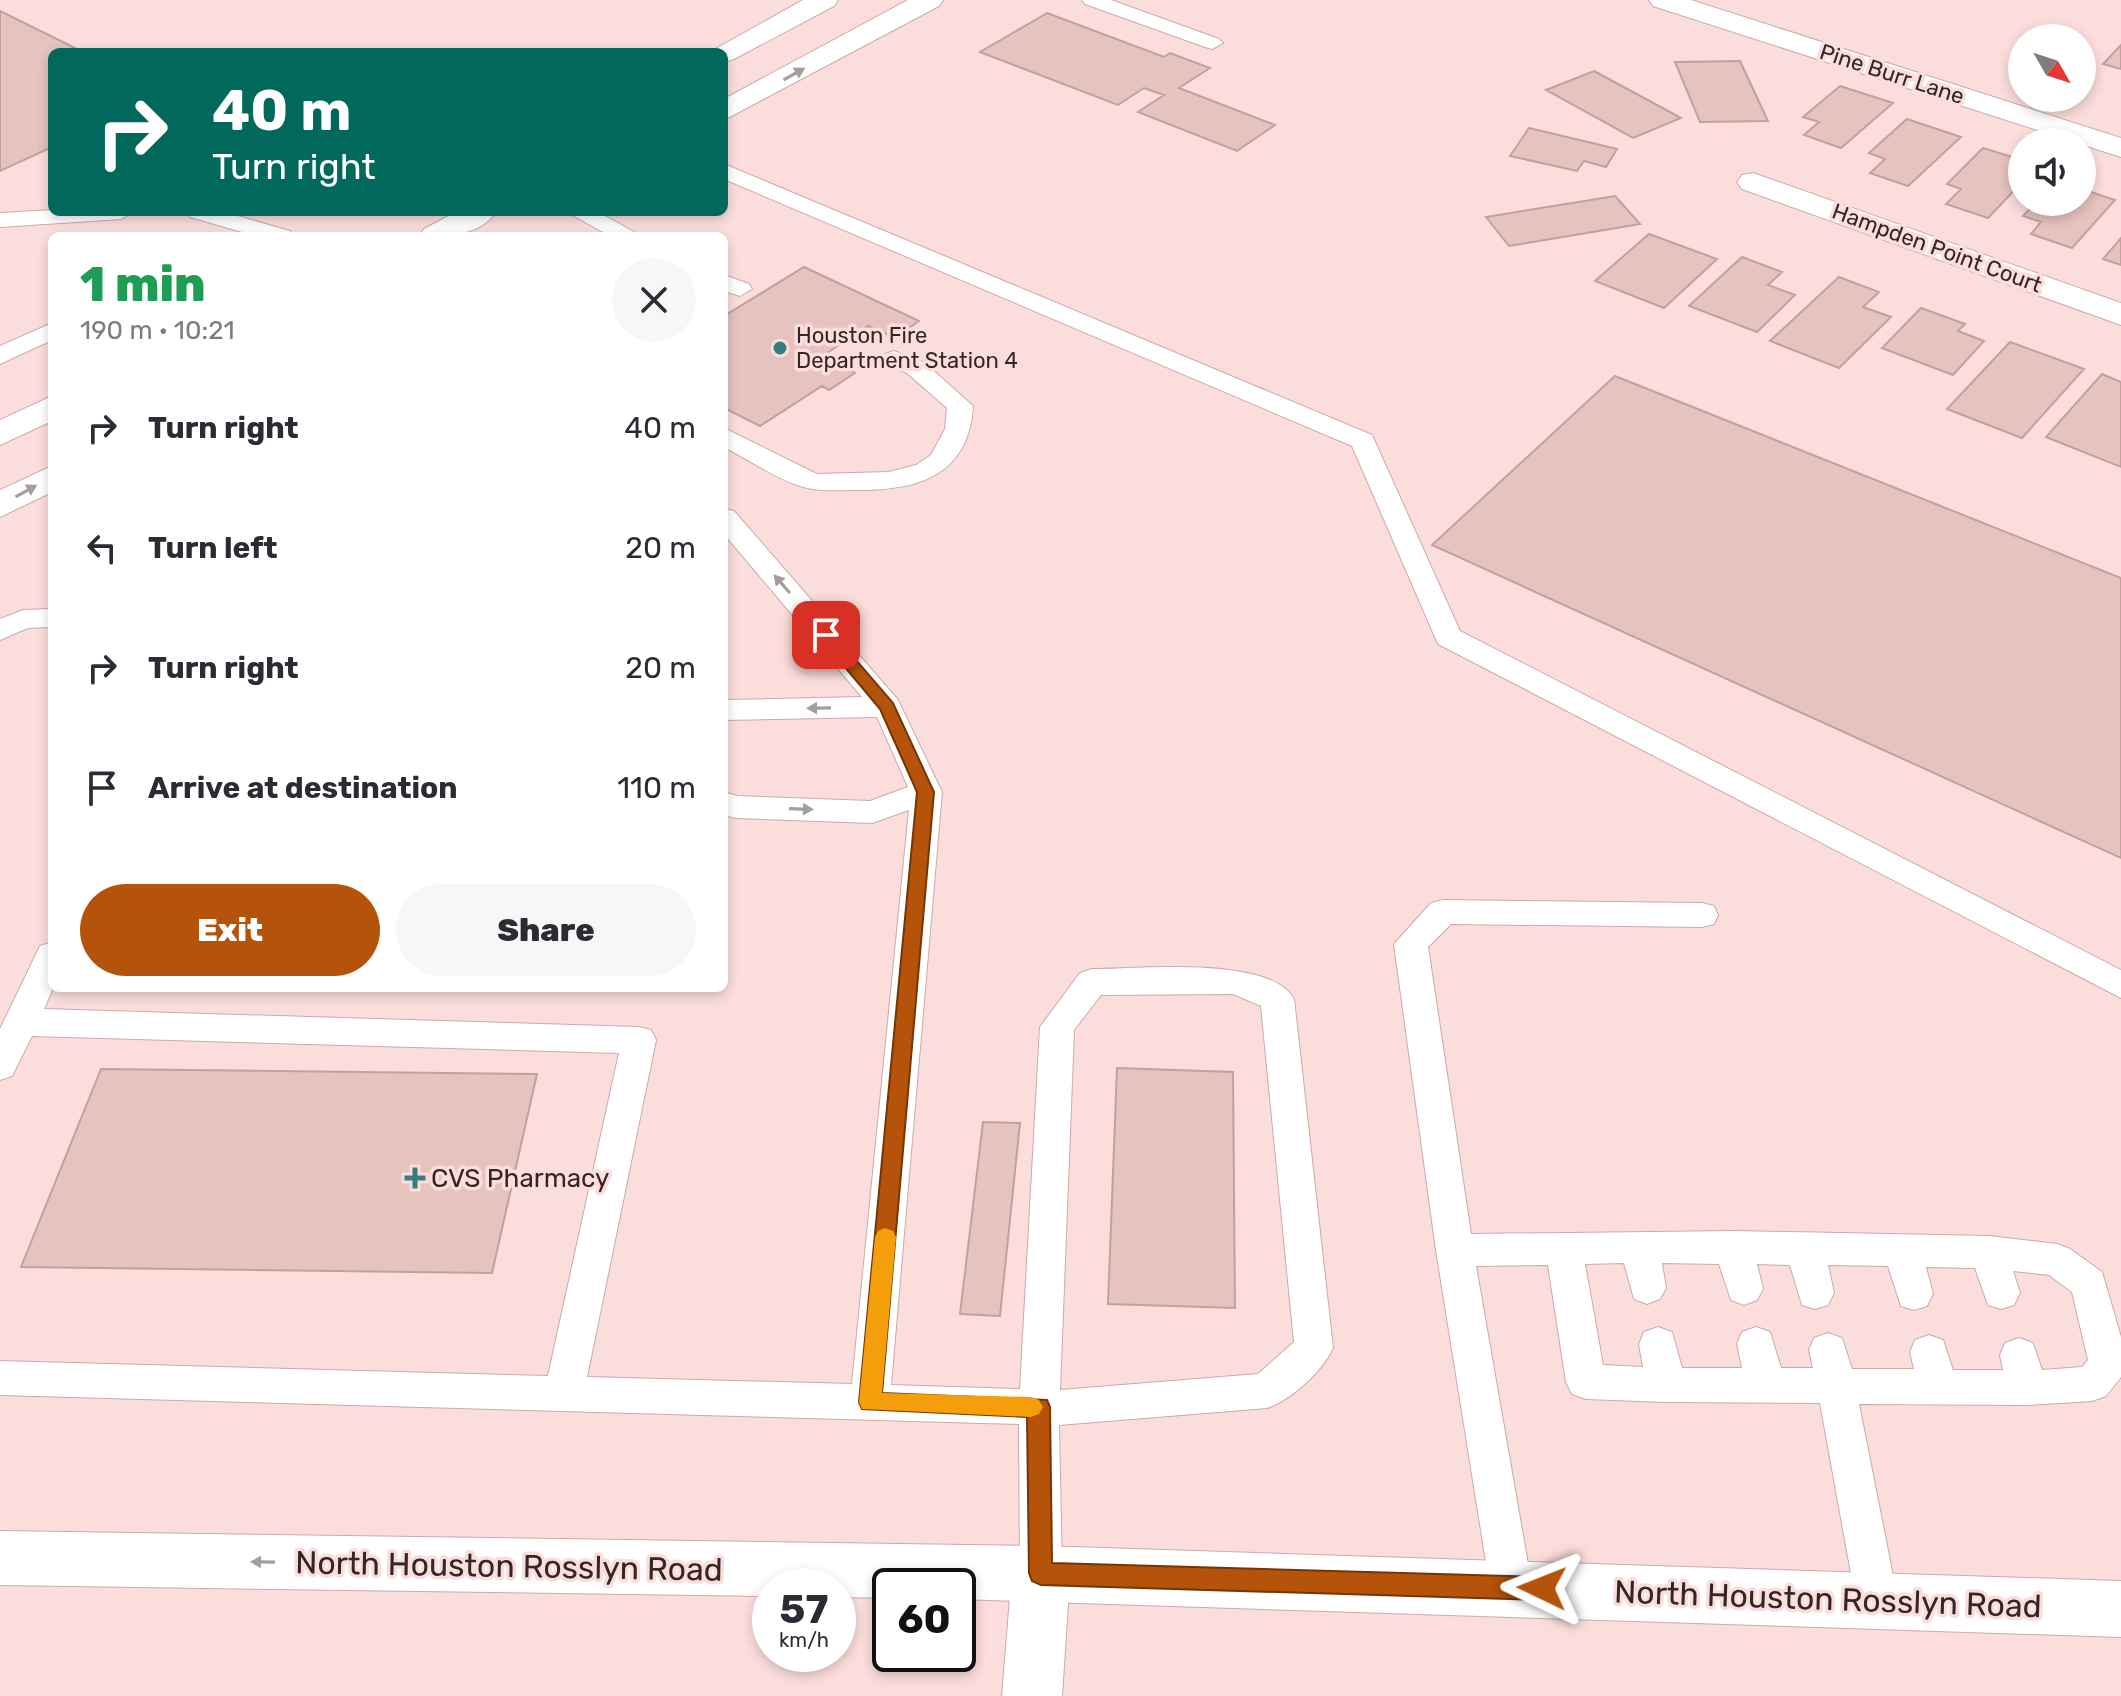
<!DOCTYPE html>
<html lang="en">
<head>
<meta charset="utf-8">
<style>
  body { margin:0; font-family:Rubik,sans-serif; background:#f7f7f7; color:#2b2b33; height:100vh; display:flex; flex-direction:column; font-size:30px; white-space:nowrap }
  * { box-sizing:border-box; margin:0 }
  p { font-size:26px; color:#7c7c81 }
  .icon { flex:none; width:44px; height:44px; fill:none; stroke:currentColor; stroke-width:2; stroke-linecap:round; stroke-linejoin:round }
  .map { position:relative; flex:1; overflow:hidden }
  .drawer { position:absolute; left:48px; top:232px; width:680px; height:760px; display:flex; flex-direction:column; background:#fff; border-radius:12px; box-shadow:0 4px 12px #0003 }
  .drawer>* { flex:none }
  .top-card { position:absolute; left:48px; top:48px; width:680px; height:168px; border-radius:12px; box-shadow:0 4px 12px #0003; background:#00695c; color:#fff; overflow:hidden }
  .needle { width:52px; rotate:129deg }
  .buttons { position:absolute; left:2008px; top:24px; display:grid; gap:16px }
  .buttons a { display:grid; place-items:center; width:88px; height:88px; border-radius:50%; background:#fff; box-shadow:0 4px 12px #0003; font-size:40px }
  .speed { position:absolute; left:752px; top:1568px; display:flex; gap:16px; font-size:40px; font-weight:700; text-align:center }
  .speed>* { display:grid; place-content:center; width:104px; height:104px; border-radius:50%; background:#fff; box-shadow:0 4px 12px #0003; line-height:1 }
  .speed small { font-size:20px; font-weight:400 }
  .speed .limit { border:4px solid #111; border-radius:12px; background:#fff; color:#111 }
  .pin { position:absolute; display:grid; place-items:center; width:68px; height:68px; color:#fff; margin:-34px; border-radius:16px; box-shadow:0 4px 12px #0006 }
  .me { position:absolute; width:88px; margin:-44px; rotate:272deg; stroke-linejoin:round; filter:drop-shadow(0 0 6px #0008) }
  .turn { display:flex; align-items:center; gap:28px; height:168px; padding:0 32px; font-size:36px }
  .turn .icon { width:104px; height:104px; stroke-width:2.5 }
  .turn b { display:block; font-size:56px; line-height:68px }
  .round { display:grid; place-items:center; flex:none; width:84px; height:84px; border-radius:42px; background:#f7f7f7 }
  .overview { display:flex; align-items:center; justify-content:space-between; height:136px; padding:0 32px }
  h1 { font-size:48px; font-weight:800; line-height:60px; color:#1e9e55 }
  .primary-button { display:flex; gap:16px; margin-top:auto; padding:16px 32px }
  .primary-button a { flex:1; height:92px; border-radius:48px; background:#b45309; color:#fff; font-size:32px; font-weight:800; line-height:92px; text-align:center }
  .primary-button a+a { background:#f7f7f7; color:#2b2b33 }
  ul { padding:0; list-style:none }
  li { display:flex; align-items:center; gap:24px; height:120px; padding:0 32px }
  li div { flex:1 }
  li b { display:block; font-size:30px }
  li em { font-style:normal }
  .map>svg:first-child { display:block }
  .building { fill:#e6c3bf; stroke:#c2a09d; stroke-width:2 }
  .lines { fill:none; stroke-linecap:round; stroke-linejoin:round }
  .service-casing { stroke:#ccaaa6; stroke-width:2 }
  .minor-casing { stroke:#ccaaa6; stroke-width:2 }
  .secondary-casing { stroke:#ccaaa6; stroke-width:2 }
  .primary-casing { stroke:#ccaaa6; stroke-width:2 }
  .service { fill:#fff; fill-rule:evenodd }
  .minor { fill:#fff; fill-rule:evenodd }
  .secondary { fill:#fff; fill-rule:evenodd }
  .primary { fill:#fff; fill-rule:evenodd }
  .oneway { fill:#a39d9d }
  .route { fill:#b45309; stroke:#753606; stroke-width:2 }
  .slow { fill:#f59e0b }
  .poi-dot { fill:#357e7b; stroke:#fbdedc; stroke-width:3 }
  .labels { text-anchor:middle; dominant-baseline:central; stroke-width:7; stroke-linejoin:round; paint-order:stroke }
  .far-street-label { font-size:22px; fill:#332625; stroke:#fbdedc }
  .far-poi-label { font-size:22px; fill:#332625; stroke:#fbdedc; text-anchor:start }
  .poi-label { font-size:26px; fill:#332625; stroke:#fbdedc; text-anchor:start }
  .near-street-label { font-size:32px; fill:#332625; stroke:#fbdedc }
</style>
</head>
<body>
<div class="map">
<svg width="2121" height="1696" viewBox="0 0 2121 1696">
  <rect width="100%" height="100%" fill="#fbdedc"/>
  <path class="building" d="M 0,11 L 83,52 L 52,52 L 52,147 L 0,171 Z
    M 1047,13 L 1164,57 L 1170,53 L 1210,68 L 1179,88 L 1275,125 L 1237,151 L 1138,112 L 1164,95 L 1144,88 L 1118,105 L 980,52 Z
    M 2121,45 L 2121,69 L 2103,64 Z
    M 1740,61 L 1768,121 L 1700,122 L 1675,62 Z
    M 1594,71 L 1681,118 L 1633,138 L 1546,90 Z
    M 1840,86 L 1893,103 L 1841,148 L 1804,135 L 1819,122 L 1803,117 Z
    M 1907,119 L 1961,137 L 1908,186 L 1870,173 L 1885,159 L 1869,153 Z
    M 1529,128 L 1617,149 L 1606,167 L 1584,161 L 1577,171 L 1510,156 Z
    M 1983,148 L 2022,160 L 2022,182 L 1988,218 L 1946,204 L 1961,189 L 1947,184 Z
    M 2082,189 L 2115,200 L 2072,248 L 2031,234 L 2041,222 L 2023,216 L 2036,202 L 2082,202 Z
    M 1615,196 L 1640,224 L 1509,246 L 1486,217 Z
    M 1649,234 L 1717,259 L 1664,308 L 1595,281 Z
    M 2121,238 L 2121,265 L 2103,259 Z
    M 1742,257 L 1782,272 L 1768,285 L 1795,295 L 1757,332 L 1689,306 Z
    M 804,267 L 919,321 L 895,338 L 868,326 L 821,357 L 855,373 L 829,390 L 822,386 L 760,426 L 724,408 L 724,316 Z
    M 1839,277 L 1879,292 L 1863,307 L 1891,317 L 1839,368 L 1770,341 Z
    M 1921,308 L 1965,324 L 1958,331 L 1984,341 L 1953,375 L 1882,348 Z
    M 2010,342 L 2084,369 L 2022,438 L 1947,409 Z
    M 2102,374 L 2121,382 L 2121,467 L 2046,437 Z
    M 1615,376 L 2121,578 L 2121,858 L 1432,545 Z
    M 1117,1068 L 1233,1072 L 1235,1308 L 1108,1304 Z
    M 101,1069 L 537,1074 L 492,1273 L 21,1267 Z
    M 983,1122 L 1020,1123 L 1000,1316 L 960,1314 Z"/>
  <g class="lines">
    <g class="service-casing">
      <path id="service" d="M 1082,0 L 1111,0 L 1219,39 L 1223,43 L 1212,49 L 1205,47 L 1085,4 Z
        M 724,164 L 1372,435 L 1460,631 L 2121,970 L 2121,998 L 1438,644 L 1352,446 L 724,179 Z
        M 52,210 L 52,212 L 133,212 L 121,219 L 0,227 L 0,213 Z
        M 186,212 L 224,212 L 290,231 L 294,236 L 256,236 L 190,217 Z
        M 567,212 L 598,212 L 641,236 L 610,236 Z
        M 724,275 L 749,284 L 752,289 L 740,296 L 724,291 Z
        M 52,323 L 52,340 L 0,364 L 0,346 Z
        M 894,351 L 925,363 L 973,406 C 969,476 917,491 855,490 C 836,490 818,492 800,486 C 773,477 749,460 724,447 L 724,428 L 817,474 L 889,472 L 916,465 L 931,455 L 945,429 L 947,408 L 907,373 L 885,364 L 881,359 L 885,354 Z
        M 724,509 L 734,511 L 898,700 L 942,792 L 891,1385 L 1020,1389 L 1040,1027 L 1080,973 L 1092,969 C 1137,969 1270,955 1294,999 L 1333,1348 C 1322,1372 1291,1400 1267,1408 L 1059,1425 L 1062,1573 L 1056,1587 L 1041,1593 L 1026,1587 L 1020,1573 L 1019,1424 L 0,1395 L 0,1361 L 548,1376 L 619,1053 L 32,1036 L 12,1076 L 0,1080 L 0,1029 L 40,946 L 52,942 L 53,988 L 44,1009 L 639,1027 L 651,1030 L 656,1040 L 587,1377 L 852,1384 L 909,810 L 872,823 L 735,818 L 724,815 L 724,792 L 737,796 L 870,801 L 908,787 L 877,717 L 724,720 L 724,700 L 862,697 L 724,534 ZM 1233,994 L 1261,1006 L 1294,1342 L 1258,1374 L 1060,1390 L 1074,1030 L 1101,995 Z
        M 52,609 L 52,627 L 28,628 L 0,640 L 0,619 L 23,610 Z
        M 1443,900 L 1702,903 L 1714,906 L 1718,915 L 1714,924 L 1702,927 L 1451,924 L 1428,947 L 1471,1234 L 1734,1231 L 1989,1236 L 2057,1244 L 2070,1249 L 2102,1272 L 2121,1337 L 2121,1377 L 2106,1396 L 2092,1401 L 2027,1405 L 1859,1404 L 1898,1601 L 1892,1615 L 1877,1621 L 1862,1615 L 1856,1601 L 1820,1403 L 1666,1402 L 1586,1399 L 1572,1394 L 1566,1382 L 1548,1265 L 1476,1266 L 1532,1587 L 1526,1601 L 1511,1607 L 1496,1601 L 1490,1587 L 1436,1250 L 1394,944 L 1431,903 ZM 1624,1263 L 1634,1299 L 1647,1304 L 1660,1299 L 1666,1288 L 1662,1263 L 1719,1264 L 1731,1300 L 1744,1305 L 1757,1300 L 1763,1289 L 1757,1264 L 1790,1265 L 1802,1305 L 1815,1309 L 1828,1305 L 1834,1293 L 1828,1265 L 1888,1266 L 1901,1306 L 1914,1310 L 1927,1306 L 1933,1294 L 1926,1267 L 1975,1268 L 1988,1305 L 2001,1309 L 2014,1305 L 2020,1293 L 2013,1271 L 2049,1275 L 2072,1292 L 2088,1360 L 2082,1367 L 2042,1370 L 2033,1343 L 2019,1338 L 2005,1343 L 2000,1355 L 2003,1370 L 1953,1370 L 1943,1340 L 1929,1335 L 1915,1340 L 1910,1352 L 1914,1369 L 1852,1369 L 1842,1338 L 1828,1333 L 1814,1338 L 1809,1350 L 1813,1368 L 1781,1368 L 1770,1332 L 1756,1327 L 1742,1332 L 1737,1344 L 1742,1368 L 1682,1368 L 1672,1332 L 1658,1327 L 1644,1332 L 1639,1344 L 1643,1367 L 1603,1365 L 1585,1264 Z"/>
    </g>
    <g class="minor-casing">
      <path id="minor" d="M 1649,0 L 1691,0 L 2121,138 L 2121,157 L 1653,6 Z
        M 1753,173 L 2121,303 L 2121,325 L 1742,189 L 1737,182 L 1742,175 Z
        M 1041,1546 L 1061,1554 L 1070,1573 L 1062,1696 L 1002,1696 L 1012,1573 L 1021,1554 Z"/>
    </g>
    <g class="secondary-casing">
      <path id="secondary" d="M 803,0 L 838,0 L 834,6 L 734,59 L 724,62 L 724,52 L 710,52 Z
        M 908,0 L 943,0 L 939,6 L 724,120 L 724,99 Z
        M 456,212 L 496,212 C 479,237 446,236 419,236 L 424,229 Z
        M 52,396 L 52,421 L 0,445 L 0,420 Z
        M 52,466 L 52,492 L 0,517 L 0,490 Z"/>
    </g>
    <g class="primary-casing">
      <path id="primary" d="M 0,1531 L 1041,1546 L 2121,1581 L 2121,1637 L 958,1599 L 958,1586 L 890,1586 L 890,1598 L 838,1597 L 838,1586 L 770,1586 L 770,1596 L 0,1585 Z"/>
    </g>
    <use href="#service" class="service"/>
    <use href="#minor" class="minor"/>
    <use href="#secondary" class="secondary"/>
    <use href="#primary" class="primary"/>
  </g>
  <defs><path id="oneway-solid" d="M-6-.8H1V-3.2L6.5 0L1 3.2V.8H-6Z" transform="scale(2)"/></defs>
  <g class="oneway">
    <use href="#oneway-solid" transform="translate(794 74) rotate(-29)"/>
    <use href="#oneway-solid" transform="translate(26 491) rotate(-29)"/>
    <use href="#oneway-solid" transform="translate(782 584) rotate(-131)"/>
    <use href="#oneway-solid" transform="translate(819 708) rotate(179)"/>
    <use href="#oneway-solid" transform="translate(801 809) rotate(2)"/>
    <use href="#oneway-solid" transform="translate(263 1562) rotate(-179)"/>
  </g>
  <path class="route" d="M 826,630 L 832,632 L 893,703 L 934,792 L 882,1393 L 1047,1400 L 1050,1407 L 1052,1563 L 1542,1577 L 1550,1580 L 1554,1588 L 1550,1596 L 1542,1600 L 1041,1585 L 1032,1581 L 1029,1573 L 1027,1417 L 862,1409 L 859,1402 L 917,792 L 880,709 L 818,635 Z"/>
  <path class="slow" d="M 885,1228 L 893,1231 L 896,1237 L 882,1393 L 1031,1397 L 1039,1400 L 1043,1407 L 1039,1414 L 1031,1417 L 862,1409 L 859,1402 L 875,1237 L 878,1231 Z"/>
  <g class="poi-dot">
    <circle cx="780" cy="348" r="8"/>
    <path d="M411 1166h8v8h8v8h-8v8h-8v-8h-8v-8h8z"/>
  </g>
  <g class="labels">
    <g class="far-street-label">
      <text transform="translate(1892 74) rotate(18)">Pine Burr Lane</text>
      <text transform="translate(1937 248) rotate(20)">Hampden Point Court</text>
    </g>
    <g class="far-poi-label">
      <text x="796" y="335">Houston Fire<tspan x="796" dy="25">Department Station 4</tspan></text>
    </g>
    <g class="poi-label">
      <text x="431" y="1178">CVS Pharmacy</text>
    </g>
    <g class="near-street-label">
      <text transform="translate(509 1566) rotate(1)">North Houston Rosslyn Road</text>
      <text transform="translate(1828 1599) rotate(2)">North Houston Rosslyn Road</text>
    </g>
  </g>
</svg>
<div class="buttons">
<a><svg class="needle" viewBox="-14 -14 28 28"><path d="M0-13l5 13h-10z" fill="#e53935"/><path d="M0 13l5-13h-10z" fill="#7c7c81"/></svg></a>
<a><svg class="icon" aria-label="sound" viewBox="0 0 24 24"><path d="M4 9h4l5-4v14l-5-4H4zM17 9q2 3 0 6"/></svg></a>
</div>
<div class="speed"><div>57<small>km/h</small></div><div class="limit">60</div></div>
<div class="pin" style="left:826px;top:635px;background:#d93025"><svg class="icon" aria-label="arrive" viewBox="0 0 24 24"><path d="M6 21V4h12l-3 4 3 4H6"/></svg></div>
<svg class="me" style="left:1542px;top:1588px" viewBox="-20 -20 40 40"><path d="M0-17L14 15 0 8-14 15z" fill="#b45309" stroke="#fff" stroke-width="4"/></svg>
<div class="top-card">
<div class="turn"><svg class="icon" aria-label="right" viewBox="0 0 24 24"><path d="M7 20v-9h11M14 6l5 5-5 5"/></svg><div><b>40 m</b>Turn right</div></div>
</div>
<section class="drawer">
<div class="overview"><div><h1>1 min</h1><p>190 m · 10:21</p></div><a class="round"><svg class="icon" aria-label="close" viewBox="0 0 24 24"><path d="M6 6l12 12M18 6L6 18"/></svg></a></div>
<ul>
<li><svg class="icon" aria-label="right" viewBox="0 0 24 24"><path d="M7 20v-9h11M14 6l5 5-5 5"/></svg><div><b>Turn right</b></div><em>40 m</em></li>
<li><svg class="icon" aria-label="left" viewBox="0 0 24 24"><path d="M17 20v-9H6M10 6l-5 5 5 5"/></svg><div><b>Turn left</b></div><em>20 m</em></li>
<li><svg class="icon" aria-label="right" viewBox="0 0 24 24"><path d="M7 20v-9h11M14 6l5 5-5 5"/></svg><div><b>Turn right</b></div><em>20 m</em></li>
<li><svg class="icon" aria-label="arrive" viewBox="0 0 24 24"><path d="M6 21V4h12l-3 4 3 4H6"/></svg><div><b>Arrive at destination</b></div><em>110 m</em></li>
</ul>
<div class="primary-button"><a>Exit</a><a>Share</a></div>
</section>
</div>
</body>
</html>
